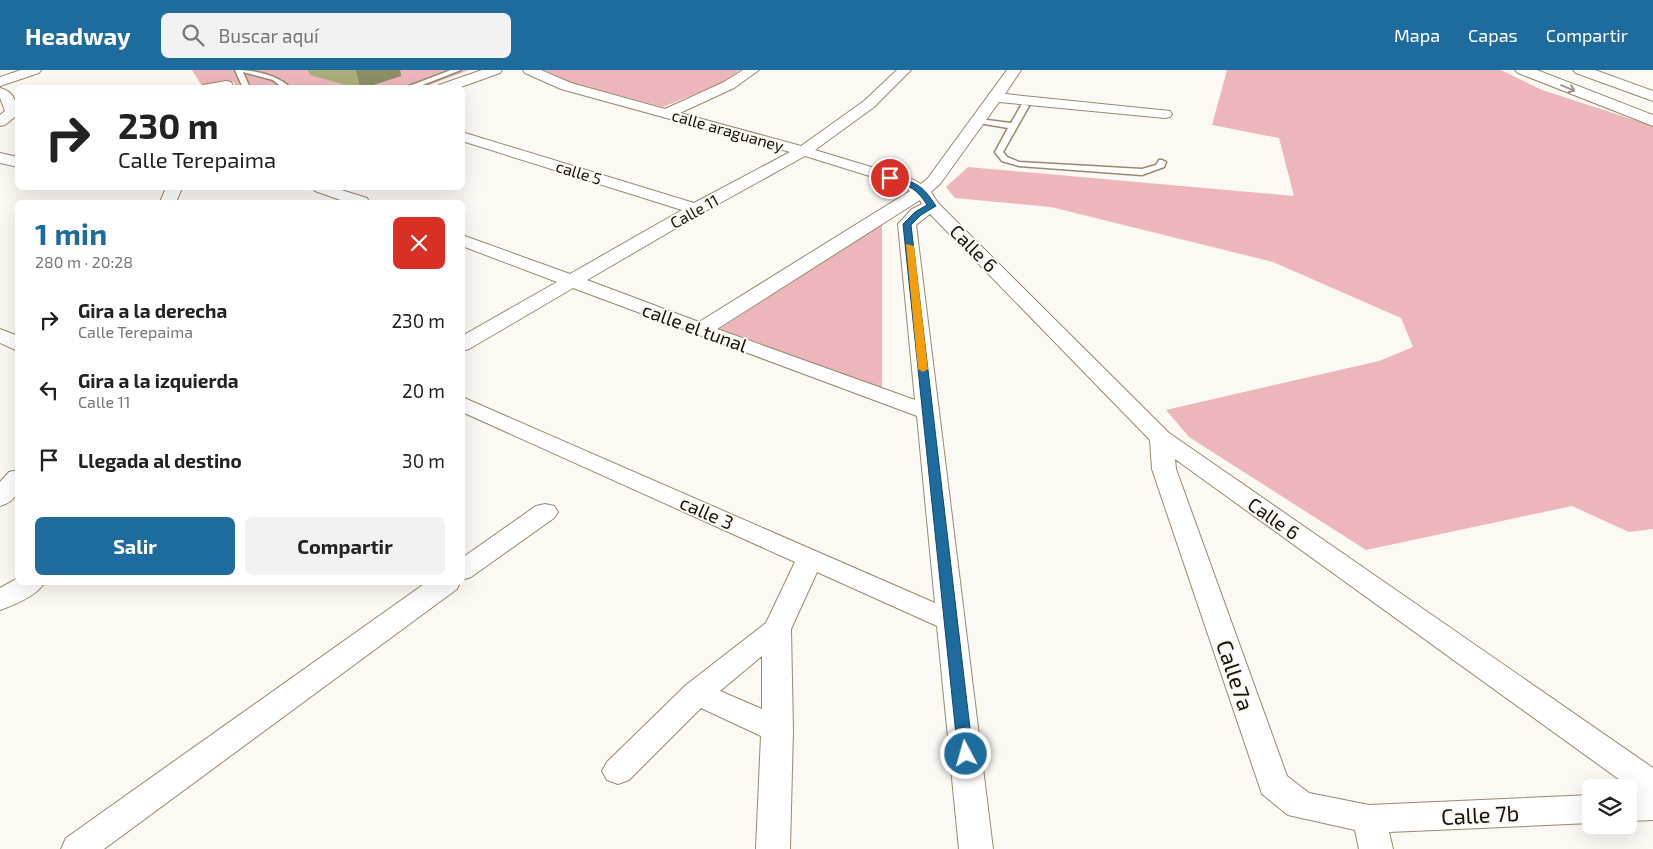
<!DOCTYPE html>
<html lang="es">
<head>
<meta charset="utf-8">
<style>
  body { margin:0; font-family:"Exo 2",sans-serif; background:#f2f2f2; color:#222; height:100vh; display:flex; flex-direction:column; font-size:19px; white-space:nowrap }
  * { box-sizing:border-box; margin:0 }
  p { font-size:16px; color:#767676 }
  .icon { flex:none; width:28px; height:28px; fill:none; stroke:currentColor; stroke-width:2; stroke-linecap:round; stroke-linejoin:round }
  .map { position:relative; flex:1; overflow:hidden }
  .sheet { position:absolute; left:15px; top:130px; width:450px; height:385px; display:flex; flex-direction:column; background:#fff; border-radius:8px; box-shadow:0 5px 20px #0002 }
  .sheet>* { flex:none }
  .banner { position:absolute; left:15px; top:15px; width:450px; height:105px; border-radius:8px; box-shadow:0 5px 20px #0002; background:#fff; color:#222; overflow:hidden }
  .controls { position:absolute; left:1582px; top:709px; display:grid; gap:10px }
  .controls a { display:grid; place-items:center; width:55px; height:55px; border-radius:8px; background:#fff; box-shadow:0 5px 20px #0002; font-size:25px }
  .pin { position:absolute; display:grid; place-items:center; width:42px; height:42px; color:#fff; margin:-21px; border:2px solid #fff; border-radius:50%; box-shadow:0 1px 5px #0007 }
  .me { position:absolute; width:55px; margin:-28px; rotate:354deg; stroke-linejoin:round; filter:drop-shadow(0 0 4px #0008) }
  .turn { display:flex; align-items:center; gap:18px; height:105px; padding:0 20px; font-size:22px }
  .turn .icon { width:65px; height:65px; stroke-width:2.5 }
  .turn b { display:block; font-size:35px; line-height:42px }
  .round { display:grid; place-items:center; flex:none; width:52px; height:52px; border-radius:8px; background:#f2f2f2 }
  .overview { display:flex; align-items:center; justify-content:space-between; height:85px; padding:0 20px }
  h1 { font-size:30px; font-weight:700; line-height:38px; color:#1e6c9e }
  .button { display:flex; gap:10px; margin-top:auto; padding:10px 20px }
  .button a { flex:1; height:58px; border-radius:8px; background:#1e6c9e; color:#fff; font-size:20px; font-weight:700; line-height:58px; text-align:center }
  .button a+a { background:#f2f2f2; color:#222 }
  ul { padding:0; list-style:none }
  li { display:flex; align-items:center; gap:15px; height:70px; padding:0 20px }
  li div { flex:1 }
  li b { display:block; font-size:19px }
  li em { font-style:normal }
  header { display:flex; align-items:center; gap:30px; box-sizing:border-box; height:70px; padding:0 25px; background:#1e6c9e; color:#fff }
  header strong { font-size:24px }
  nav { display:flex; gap:28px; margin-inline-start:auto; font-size:18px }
  .search { width:350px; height:45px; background:#f2f2f2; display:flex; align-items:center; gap:12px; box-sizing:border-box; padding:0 18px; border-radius:8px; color:#767676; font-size:19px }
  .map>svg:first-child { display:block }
  .green { fill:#edb6bc }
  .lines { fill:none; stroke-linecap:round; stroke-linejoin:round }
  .service-casing { stroke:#99886f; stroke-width:3 }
  .minor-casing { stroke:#99886f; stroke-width:2 }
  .primary-casing { stroke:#99886f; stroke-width:2 }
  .service { fill:#fff; fill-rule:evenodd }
  .minor { fill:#fff; fill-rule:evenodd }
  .primary { fill:#fff; fill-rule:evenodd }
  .wall { fill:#acaf7c }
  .shaded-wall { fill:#8c8e65 }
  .oneway { stroke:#989591 }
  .route { fill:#1e6c9e; stroke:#144667 }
  .slow { fill:#f59e0b }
  .labels { text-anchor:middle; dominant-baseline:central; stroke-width:4; stroke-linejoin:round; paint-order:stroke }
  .far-street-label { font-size:16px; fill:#1a130a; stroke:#fcf8f3 }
  .street-label { font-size:19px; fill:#1a130a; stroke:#fcf8f3 }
  .near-street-label { font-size:22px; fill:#1a130a; stroke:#fcf8f3 }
</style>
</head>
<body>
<header>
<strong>Headway</strong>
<div class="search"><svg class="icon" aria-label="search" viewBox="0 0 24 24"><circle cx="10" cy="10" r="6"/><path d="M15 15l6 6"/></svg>Buscar aquí</div>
<nav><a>Mapa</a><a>Capas</a><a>Compartir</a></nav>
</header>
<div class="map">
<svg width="1653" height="779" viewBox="0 0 1653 779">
  <rect width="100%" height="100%" fill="#fcf8f3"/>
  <path class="green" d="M 192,0 L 469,0 L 421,18 L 236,18 L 234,12 L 202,16 Z
    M 544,0 L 740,0 L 720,14 L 663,37 L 572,13 Z
    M 1227,0 L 1501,0 L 1542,20 L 1653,56 L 1653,459 L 1629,462 L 1572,436 L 1366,480 L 1189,367 L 1166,340 L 1379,291 L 1413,277 L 1401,248 L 1273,192 L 1051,137 L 955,128 L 946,117 L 968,97 L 1294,126 L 1279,68 L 1212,55 Z
    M 882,152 L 882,318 L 719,259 Z"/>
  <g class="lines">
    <g class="service-casing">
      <path id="service" d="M 235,0 C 255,0 276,4 291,18 L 283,18 L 273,10 L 243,2 L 250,18 L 243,18 Z
        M 451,0 L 461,0 L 415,18 L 404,18 Z
        M 1022,34 L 1029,36 L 1003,82 L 1007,87 L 1019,92 L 1142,99 L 1156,95 L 1159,90 L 1162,90 L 1166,92 L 1164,97 L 1142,105 L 1019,96 L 1002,91 L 995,82 L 1008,58 L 979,53 L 975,51 L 979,49 L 1011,53 Z"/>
    </g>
    <g class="minor-casing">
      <path id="minor" d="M 21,0 L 41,0 L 39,3 L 0,16 L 0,7 Z
        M 482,0 L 502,0 L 500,3 L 458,18 L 438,18 L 439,15 Z
        M 523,0 L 541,0 L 571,13 L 665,39 L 724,12 L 743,0 L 759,0 L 734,18 L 680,43 L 801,76 L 864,31 L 897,0 L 911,0 L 874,37 L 815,80 L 914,110 L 921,114 L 928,108 L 1007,0 L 1021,0 L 1005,24 L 1170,41 L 1172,44 L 1170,47 L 1165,48 L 999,32 L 940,114 L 931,122 L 938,133 L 1169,363 L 1653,698 L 1653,750 L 1629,751 L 1629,723 L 1638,723 L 1175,389 L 1176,399 L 1287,706 L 1309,723 L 1369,735 L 1591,725 L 1591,753 L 1389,762 L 1393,779 L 1359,779 L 1355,760 L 1288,745 L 1262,724 L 1152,399 L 1150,370 L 930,144 L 916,155 L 993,779 L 959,779 L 937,556 L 817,502 L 791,559 L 793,660 L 790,779 L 756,779 L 761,666 L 701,638 L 629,710 L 618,714 L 607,710 L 602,701 L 607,692 L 686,615 L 766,553 L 795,492 L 462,342 L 462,327 L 935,533 L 917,346 L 573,218 L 469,279 L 462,281 L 462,266 L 557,212 L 462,176 L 462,165 L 570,204 L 682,140 L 462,71 L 462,62 L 694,133 L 790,82 L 561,19 L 525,3 ZM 805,86 L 902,116 L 910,121 L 699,252 L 587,210 L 702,143 ZM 920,130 L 922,134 L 912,139 L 898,154 L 915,330 L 717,259 ZM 762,586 L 762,639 L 720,621 Z
        M 226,11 L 231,12 L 234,18 L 202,18 L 203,15 Z
        M 0,18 C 13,21 18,32 17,45 L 5,55 L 0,56 L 0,45 L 5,41 L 0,28 Z
        M 0,83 L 18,87 L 18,97 L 0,93 Z
        M 166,118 L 182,118 L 176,132 L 160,132 Z
        M 313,118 L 335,118 L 367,128 L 369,132 L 346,132 L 315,121 Z
        M 0,259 L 18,266 L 18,281 L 0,273 Z
        M 18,400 C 18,417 21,430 0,436 L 0,412 L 9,402 Z
        M 545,434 L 554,436 L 558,442 L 554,448 L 471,507 L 462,510 L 462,488 L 536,436 Z
        M 18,508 L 18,512 L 45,512 C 37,526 14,535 0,540 L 0,518 Z
        M 427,512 L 460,512 L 457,519 L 104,779 L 61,779 L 66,768 Z"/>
    </g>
    <g class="primary-casing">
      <path id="primary" d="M 1515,0 L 1537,0 L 1653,45 L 1653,56 L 1518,3 Z
        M 1573,0 L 1595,0 L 1653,21 L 1653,31 L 1576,3 Z"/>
    </g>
    <use href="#service" class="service"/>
    <use href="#minor" class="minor"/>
    <use href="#primary" class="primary"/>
  </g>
  <path class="wall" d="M 308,0 L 400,0 L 401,6 L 364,18 L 356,18 L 310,5 Z"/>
  <path class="shaded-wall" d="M 356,0 L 400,0 L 401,6 L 364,18 L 360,18 Z"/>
  <defs><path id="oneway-shaft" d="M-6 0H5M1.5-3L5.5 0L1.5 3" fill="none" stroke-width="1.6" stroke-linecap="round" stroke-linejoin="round" transform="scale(1.25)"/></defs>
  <use class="oneway" href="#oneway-shaft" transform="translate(1568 18) rotate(22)"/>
  <path class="route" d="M 890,105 C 915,112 922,114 936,136 L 921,145 L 911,155 L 973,684 L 971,688 L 966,690 L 960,688 L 958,684 L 903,154 L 915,142 L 927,135 C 916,117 907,115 887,109 L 887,106 Z"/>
  <path class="slow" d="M 906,174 L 914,176 L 928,299 L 923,302 L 918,299 Z"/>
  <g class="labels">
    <g class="far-street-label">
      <text transform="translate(728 60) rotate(16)">calle araguaney</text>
      <text transform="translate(579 102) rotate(17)">calle 5</text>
      <text transform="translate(694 141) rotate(-29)">Calle 11</text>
    </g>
    <g class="street-label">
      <text transform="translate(974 178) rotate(45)">Calle 6</text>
      <text transform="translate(695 257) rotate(20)">calle el tunal</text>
      <text transform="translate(707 442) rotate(24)">calle 3</text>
      <text transform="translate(1274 448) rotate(35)">Calle 6</text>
    </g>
    <g class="near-street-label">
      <text transform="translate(1236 605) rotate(71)">Calle7a</text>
      <text transform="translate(1480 744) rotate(-3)">Calle 7b</text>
    </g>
  </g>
</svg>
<div class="controls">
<a><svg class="icon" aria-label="layers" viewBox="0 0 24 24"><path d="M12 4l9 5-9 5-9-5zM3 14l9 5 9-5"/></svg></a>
</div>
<div class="pin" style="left:890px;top:108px;background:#d93025"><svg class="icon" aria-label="arrive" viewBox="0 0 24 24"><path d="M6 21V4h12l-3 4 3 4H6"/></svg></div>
<svg class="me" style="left:966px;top:684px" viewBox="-20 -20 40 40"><circle r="17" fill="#1e6c9e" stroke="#fff" stroke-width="3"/><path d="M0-11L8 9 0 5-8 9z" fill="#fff"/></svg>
<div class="banner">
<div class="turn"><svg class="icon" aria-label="right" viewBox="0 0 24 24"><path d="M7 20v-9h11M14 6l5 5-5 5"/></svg><div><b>230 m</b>Calle Terepaima</div></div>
</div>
<section class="sheet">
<div class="overview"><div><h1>1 min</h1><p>280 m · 20:28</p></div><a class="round" style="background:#d93025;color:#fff"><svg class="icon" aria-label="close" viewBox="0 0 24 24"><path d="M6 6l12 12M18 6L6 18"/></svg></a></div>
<ul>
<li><svg class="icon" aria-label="right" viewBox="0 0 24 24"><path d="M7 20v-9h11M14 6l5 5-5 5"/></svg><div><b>Gira a la derecha</b><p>Calle Terepaima</p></div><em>230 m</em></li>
<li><svg class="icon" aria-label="left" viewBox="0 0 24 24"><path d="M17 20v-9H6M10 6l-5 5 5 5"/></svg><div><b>Gira a la izquierda</b><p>Calle 11</p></div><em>20 m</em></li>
<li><svg class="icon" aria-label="arrive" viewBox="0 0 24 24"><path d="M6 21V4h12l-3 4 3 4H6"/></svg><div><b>Llegada al destino</b></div><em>30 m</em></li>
</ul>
<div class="button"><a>Salir</a><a>Compartir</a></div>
</section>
</div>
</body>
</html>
